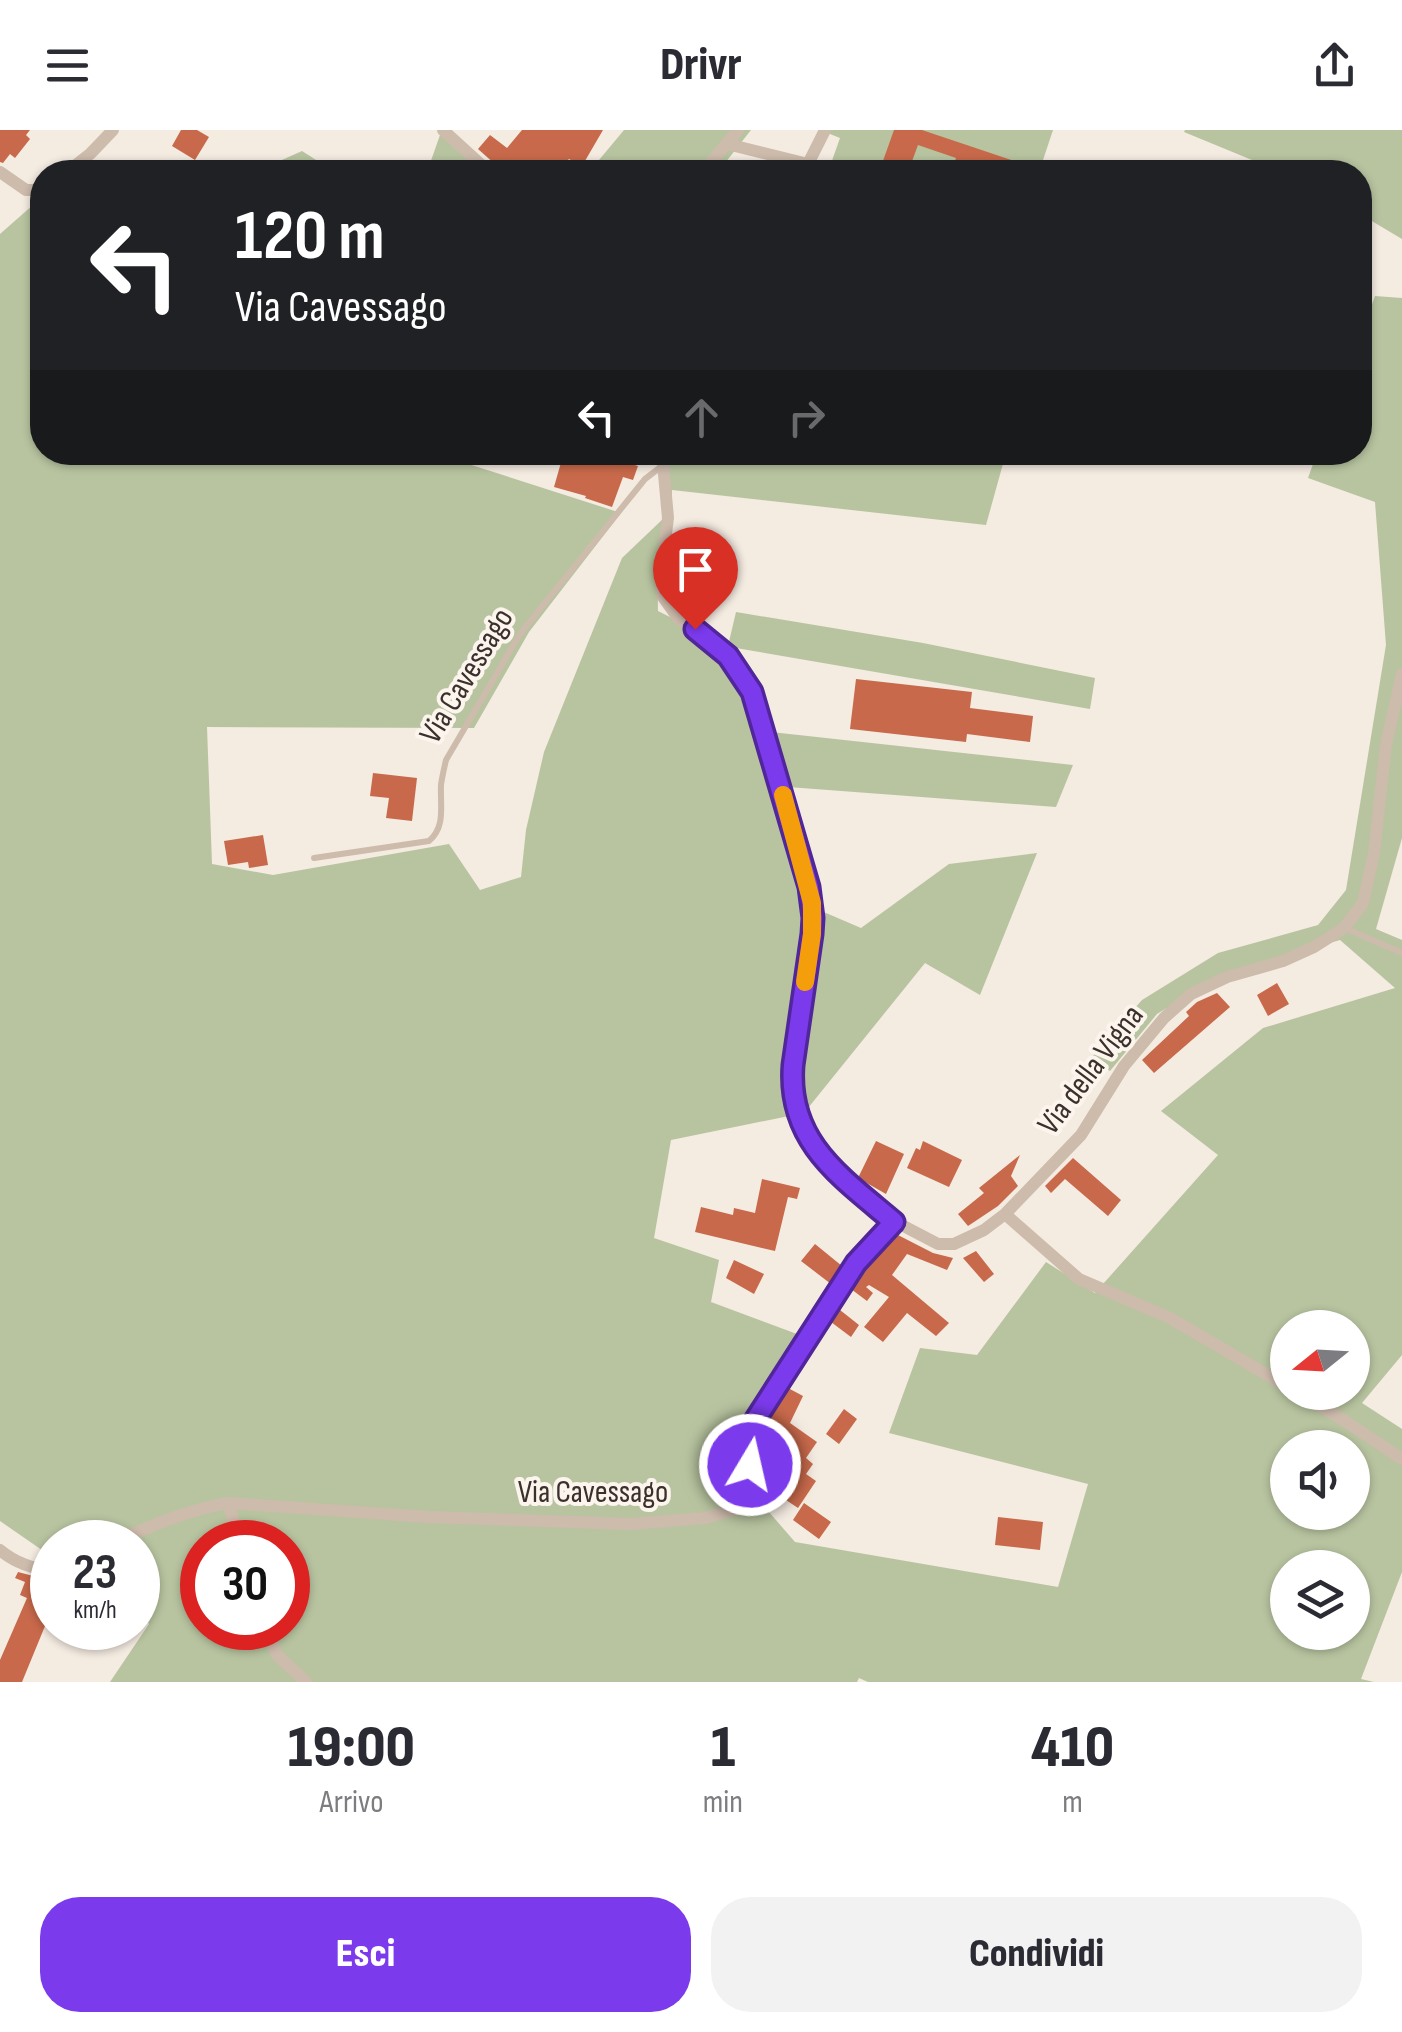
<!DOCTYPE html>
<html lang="it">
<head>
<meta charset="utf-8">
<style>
  body { margin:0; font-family:"Sofia Sans Condensed",sans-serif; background:#f2f2f3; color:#2b2b33; height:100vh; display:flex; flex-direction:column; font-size:38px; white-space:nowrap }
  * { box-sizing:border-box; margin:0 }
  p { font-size:32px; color:#7c7c81 }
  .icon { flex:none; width:55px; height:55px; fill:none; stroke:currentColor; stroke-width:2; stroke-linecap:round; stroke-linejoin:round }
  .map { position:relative; height:1552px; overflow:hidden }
  .side { display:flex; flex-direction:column; background:#fff; flex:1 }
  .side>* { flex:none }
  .banner { position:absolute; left:30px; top:30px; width:1342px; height:305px; border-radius:40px; box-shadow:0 2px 8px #0004; background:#202124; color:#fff; overflow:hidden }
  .needle { width:65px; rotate:252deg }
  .tools { position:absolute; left:1270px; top:1180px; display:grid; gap:20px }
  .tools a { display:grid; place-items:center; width:100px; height:100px; border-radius:50%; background:#fff; box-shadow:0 2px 8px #0004; font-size:50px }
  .speed { position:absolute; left:30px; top:1390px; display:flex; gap:20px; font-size:50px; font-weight:700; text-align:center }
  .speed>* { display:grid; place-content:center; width:130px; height:130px; border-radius:50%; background:#fff; box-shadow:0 2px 8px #0004; line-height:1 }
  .speed small { font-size:25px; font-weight:400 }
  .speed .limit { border:15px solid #d22; background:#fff; color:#111 }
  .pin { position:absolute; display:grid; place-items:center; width:85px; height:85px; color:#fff; margin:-102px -42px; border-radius:50% 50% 50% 0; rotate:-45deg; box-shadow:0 0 10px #0007 }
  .pin .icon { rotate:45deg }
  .me { position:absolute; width:110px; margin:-55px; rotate:9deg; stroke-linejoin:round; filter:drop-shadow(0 0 8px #0008) }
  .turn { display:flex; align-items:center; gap:35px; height:210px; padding:0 40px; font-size:45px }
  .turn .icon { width:130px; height:130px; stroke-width:2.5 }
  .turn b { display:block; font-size:70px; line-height:85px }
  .lanes { display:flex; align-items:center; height:95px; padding:0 40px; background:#0003; justify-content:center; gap:50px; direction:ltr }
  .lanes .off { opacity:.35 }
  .eta { display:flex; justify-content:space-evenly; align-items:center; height:170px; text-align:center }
  .eta b { font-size:60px; font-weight:800; line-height:70px }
  .primary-button { display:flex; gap:20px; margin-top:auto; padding:20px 40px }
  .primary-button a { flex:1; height:115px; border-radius:40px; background:#7c3aed; color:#fff; font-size:40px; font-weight:800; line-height:115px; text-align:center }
  .primary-button a+a { background:#f2f2f3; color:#2b2b33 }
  header { display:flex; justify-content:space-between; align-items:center; height:130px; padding:0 40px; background:#fff; font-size:45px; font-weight:800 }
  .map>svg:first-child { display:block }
  .green { fill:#b8c4a0; fill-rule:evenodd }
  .building { fill:#c8694b }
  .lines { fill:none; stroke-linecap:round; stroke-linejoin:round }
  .service { stroke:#cdbbac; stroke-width:6 }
  .minor { stroke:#cdbbac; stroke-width:12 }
  .route-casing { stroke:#51269a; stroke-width:25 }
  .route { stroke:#7c3aed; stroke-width:18 }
  .slow { stroke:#f59e0b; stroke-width:18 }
  .labels { text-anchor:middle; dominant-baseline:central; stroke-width:8; stroke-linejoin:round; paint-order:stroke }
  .street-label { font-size:32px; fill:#3b302b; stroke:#fbf5ee }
</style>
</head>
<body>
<header><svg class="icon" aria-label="menu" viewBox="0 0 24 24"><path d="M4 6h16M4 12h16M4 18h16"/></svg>Drivr<svg class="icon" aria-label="share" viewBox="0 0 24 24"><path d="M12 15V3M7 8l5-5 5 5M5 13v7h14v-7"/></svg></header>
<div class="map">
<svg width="1402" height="1552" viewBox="0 0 1402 1552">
  <rect width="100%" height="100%" fill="#f4ebe1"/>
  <path class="green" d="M 624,0 L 751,0 L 718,42 L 589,42 Z
    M 828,0 L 1053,0 L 1039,42 L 828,42 L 840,8 L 830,4 Z
    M 1185,0 L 1402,0 L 1402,109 L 1360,84 L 1360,42 L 1281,42 L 1184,2 Z
    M 440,5 L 484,42 L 427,42 Z
    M 302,21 L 335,42 L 255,42 Z
    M 42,67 L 42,322 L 460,323 L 459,331 L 621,383 L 529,502 L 474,598 L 207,597 L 212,734 L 273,745 L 449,714 L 480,760 L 521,747 L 526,700 L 544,622 L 622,428 L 665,387 L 657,323 L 1006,323 L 986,395 L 672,360 L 671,379 L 657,440 L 658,481 L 728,516 L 736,482 L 923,513 L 1095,548 L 1090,579 L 730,517 L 747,543 L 771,602 L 1073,635 L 1056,677 L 788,657 L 819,780 L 861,798 L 949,734 L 1037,723 L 980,865 L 925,833 L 804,983 L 671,1010 L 654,1108 L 719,1130 L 711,1172 L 797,1204 L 729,1336 L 795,1412 L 1058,1457 L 1088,1354 L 889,1303 L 920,1218 L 977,1225 L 1046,1132 L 1095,1163 L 1218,1025 L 1161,981 L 1263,898 L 1395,858 L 1340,810 L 1225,843 L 1157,884 L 1110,941 L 1090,929 L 1142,870 L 1218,823 L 1318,795 L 1346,760 L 1386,515 L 1375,372 L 1308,348 L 1317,323 L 1360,322 L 1360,207 L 1375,166 L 1402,168 L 1402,708 L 1376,799 L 1402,810 L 1402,1225 L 1362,1273 L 1402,1299 L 1402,1442 L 1361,1549 L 1374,1552 L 868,1552 L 859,1548 L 857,1552 L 110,1552 L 149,1494 L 138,1471 L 138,1412 L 106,1412 L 103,1408 L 92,1412 L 52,1412 L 52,1427 L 0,1391 L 0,104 ZM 1288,1198 L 1352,1198 L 1352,1262 L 1288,1262 ZM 1288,1318 L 1352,1318 L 1352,1382 L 1288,1382 ZM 202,1412 L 288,1412 L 288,1498 L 202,1498 ZM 1288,1438 L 1352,1438 L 1352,1502 L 1288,1502 Z"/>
  <path class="building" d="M 0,0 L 30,0 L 26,5 L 30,9 L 15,28 L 10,24 L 3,33 L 0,32 Z
    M 181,0 L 197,0 L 209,7 L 195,30 L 172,16 Z
    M 522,0 L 603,0 L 582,36 L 569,29 L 556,42 L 500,42 L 496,35 L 478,19 L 490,5 L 507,18 Z
    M 894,0 L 922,0 L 1041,40 L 1041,42 L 999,42 L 983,37 L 981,42 L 951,42 L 956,28 L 918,15 L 908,42 L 879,42 Z
    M 564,322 L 593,322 L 638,336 L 633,350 L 623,347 L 612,377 L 585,368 L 586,366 L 554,357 Z
    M 681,443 L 698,446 L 697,454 L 713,457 L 710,482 L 690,480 L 692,465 L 678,463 Z
    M 856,549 L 972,562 L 970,578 L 1033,586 L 1030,612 L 967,604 L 966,612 L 850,599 Z
    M 373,643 L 417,648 L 412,691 L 386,688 L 389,668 L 370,666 Z
    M 263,705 L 268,735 L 249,738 L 248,732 L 228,735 L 224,711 Z
    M 1277,853 L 1289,874 L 1268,886 L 1257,865 Z
    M 1217,863 L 1230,877 L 1154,943 L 1142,930 L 1189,886 L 1186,882 L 1197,872 Z
    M 876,1011 L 904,1024 L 886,1064 L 858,1048 Z
    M 923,1011 L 962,1030 L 949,1057 L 907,1038 L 916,1018 L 920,1020 Z
    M 1020,1025 L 1011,1046 L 1018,1056 L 998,1076 L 968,1096 L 958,1084 L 984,1063 L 979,1058 Z
    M 1073,1028 L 1121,1070 L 1108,1086 L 1065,1049 L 1051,1063 L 1045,1056 Z
    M 762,1049 L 800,1058 L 797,1069 L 788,1067 L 775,1121 L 695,1102 L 701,1077 L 733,1085 L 734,1078 L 755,1083 Z
    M 896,1104 L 933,1123 L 953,1128 L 947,1140 L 907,1124 L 892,1145 L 949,1193 L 936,1206 L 907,1183 L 883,1212 L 864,1197 L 889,1167 L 869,1155 L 866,1157 L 873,1163 L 867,1171 L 851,1159 L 864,1139 Z
    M 815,1114 L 842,1136 L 831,1154 L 801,1131 Z
    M 976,1121 L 994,1144 L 984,1152 L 963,1128 Z
    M 734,1130 L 764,1144 L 754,1164 L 726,1148 Z
    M 840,1180 L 859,1195 L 851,1207 L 831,1192 Z
    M 788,1258 L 803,1266 L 790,1293 L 817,1312 L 806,1328 L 813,1334 L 806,1344 L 816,1351 L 798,1378 L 783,1368 L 799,1344 L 790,1338 L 792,1335 L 758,1318 L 761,1299 Z
    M 844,1279 L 857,1289 L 839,1314 L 826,1304 Z
    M 804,1373 L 831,1392 L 819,1409 L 793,1390 Z
    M 998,1387 L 1043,1392 L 1040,1420 L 995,1415 Z
    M 18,1442 L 52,1451 L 52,1479 L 22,1552 L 0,1552 L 0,1530 L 27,1468 L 20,1465 L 25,1452 L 15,1448 Z"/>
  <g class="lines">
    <path class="service" d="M 314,728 L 429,711 C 446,697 440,675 441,655 C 442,647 444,639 446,630 L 520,504 L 645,349 L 662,336
      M 1345,798 L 1402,823"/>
    <path class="minor" d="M 443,0 L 489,42
      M 727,14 L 808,34 L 825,0
      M 0,42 L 26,60 L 42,60
      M 67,42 L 90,24 L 113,0
      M 703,42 L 738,0
      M 1005,1084 L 1079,1149 L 1170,1188 L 1288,1257
      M 894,1091 L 938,1114 L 954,1114 L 984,1100 L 1005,1084 L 1081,1005 L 1124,936 L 1164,888 L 1191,864 L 1227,847 L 1283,831 L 1314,817 L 1344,798 L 1363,773 L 1374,723 L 1386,615 L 1402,544
      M 1296,1262 L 1345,1291 L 1402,1329
      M 228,1373 L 240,1412
      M 115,1412 C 153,1395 187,1380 228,1373 L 428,1387 L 631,1394 L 705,1388 L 730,1381 L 740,1375 L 746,1366 L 749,1358 L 748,1308 L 752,1295 L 856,1133 L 894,1091 C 840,1046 788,1013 793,935 L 812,804 L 813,788 L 809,757 L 751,561 L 735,535 L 720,517 L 678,488 L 663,467 L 660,449 L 668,388 L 662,322
      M 0,1420 C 13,1431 35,1441 52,1439
      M 266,1498 L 277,1525 L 306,1552"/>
  </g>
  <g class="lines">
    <g class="route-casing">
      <path id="route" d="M 695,499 L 728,526 L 752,562 L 809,757 L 813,788 L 812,804 L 793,935 C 787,1012 841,1047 894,1092 L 856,1133 L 752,1295 L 748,1308 L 750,1335"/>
    </g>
    <use href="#route" class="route"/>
    <path class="slow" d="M 783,665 L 812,773 L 812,804 L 805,852"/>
  </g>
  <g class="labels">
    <g class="street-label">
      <text transform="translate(467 546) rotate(-59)">Via Cavessago</text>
      <text transform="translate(1091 940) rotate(-53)">Via della Vigna</text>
      <text x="593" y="1362">Via Cavessago</text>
    </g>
  </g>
</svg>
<div class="tools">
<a><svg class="needle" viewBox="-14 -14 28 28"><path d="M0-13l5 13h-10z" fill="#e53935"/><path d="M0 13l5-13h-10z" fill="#7c7c81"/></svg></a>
<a><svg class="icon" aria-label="sound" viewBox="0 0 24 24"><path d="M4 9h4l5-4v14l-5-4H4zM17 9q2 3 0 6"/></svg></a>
<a><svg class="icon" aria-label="layers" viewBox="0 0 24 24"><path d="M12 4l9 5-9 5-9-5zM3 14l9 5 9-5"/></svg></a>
</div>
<div class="speed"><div>23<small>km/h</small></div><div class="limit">30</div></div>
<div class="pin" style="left:695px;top:499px;background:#d93025"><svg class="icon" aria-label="arrive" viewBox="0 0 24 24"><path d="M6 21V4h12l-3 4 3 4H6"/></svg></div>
<svg class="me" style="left:750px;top:1335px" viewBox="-20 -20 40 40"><circle r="17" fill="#7c3aed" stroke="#fff" stroke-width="3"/><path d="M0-11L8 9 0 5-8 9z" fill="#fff"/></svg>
<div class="banner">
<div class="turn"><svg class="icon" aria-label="left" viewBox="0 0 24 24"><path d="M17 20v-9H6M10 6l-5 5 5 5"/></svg><div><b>120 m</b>Via Cavessago</div></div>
<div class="lanes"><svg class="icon" aria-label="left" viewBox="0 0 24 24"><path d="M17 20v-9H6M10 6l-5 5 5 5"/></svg><svg class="icon off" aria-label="ahead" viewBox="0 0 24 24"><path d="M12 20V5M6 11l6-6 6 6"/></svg><svg class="icon off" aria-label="right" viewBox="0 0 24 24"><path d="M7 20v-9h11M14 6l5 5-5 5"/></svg></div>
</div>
</div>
<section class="side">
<div class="eta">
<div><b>19:00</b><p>Arrivo</p></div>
<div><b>1</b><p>min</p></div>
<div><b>410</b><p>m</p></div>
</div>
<div class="primary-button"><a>Esci</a><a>Condividi</a></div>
</section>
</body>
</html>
